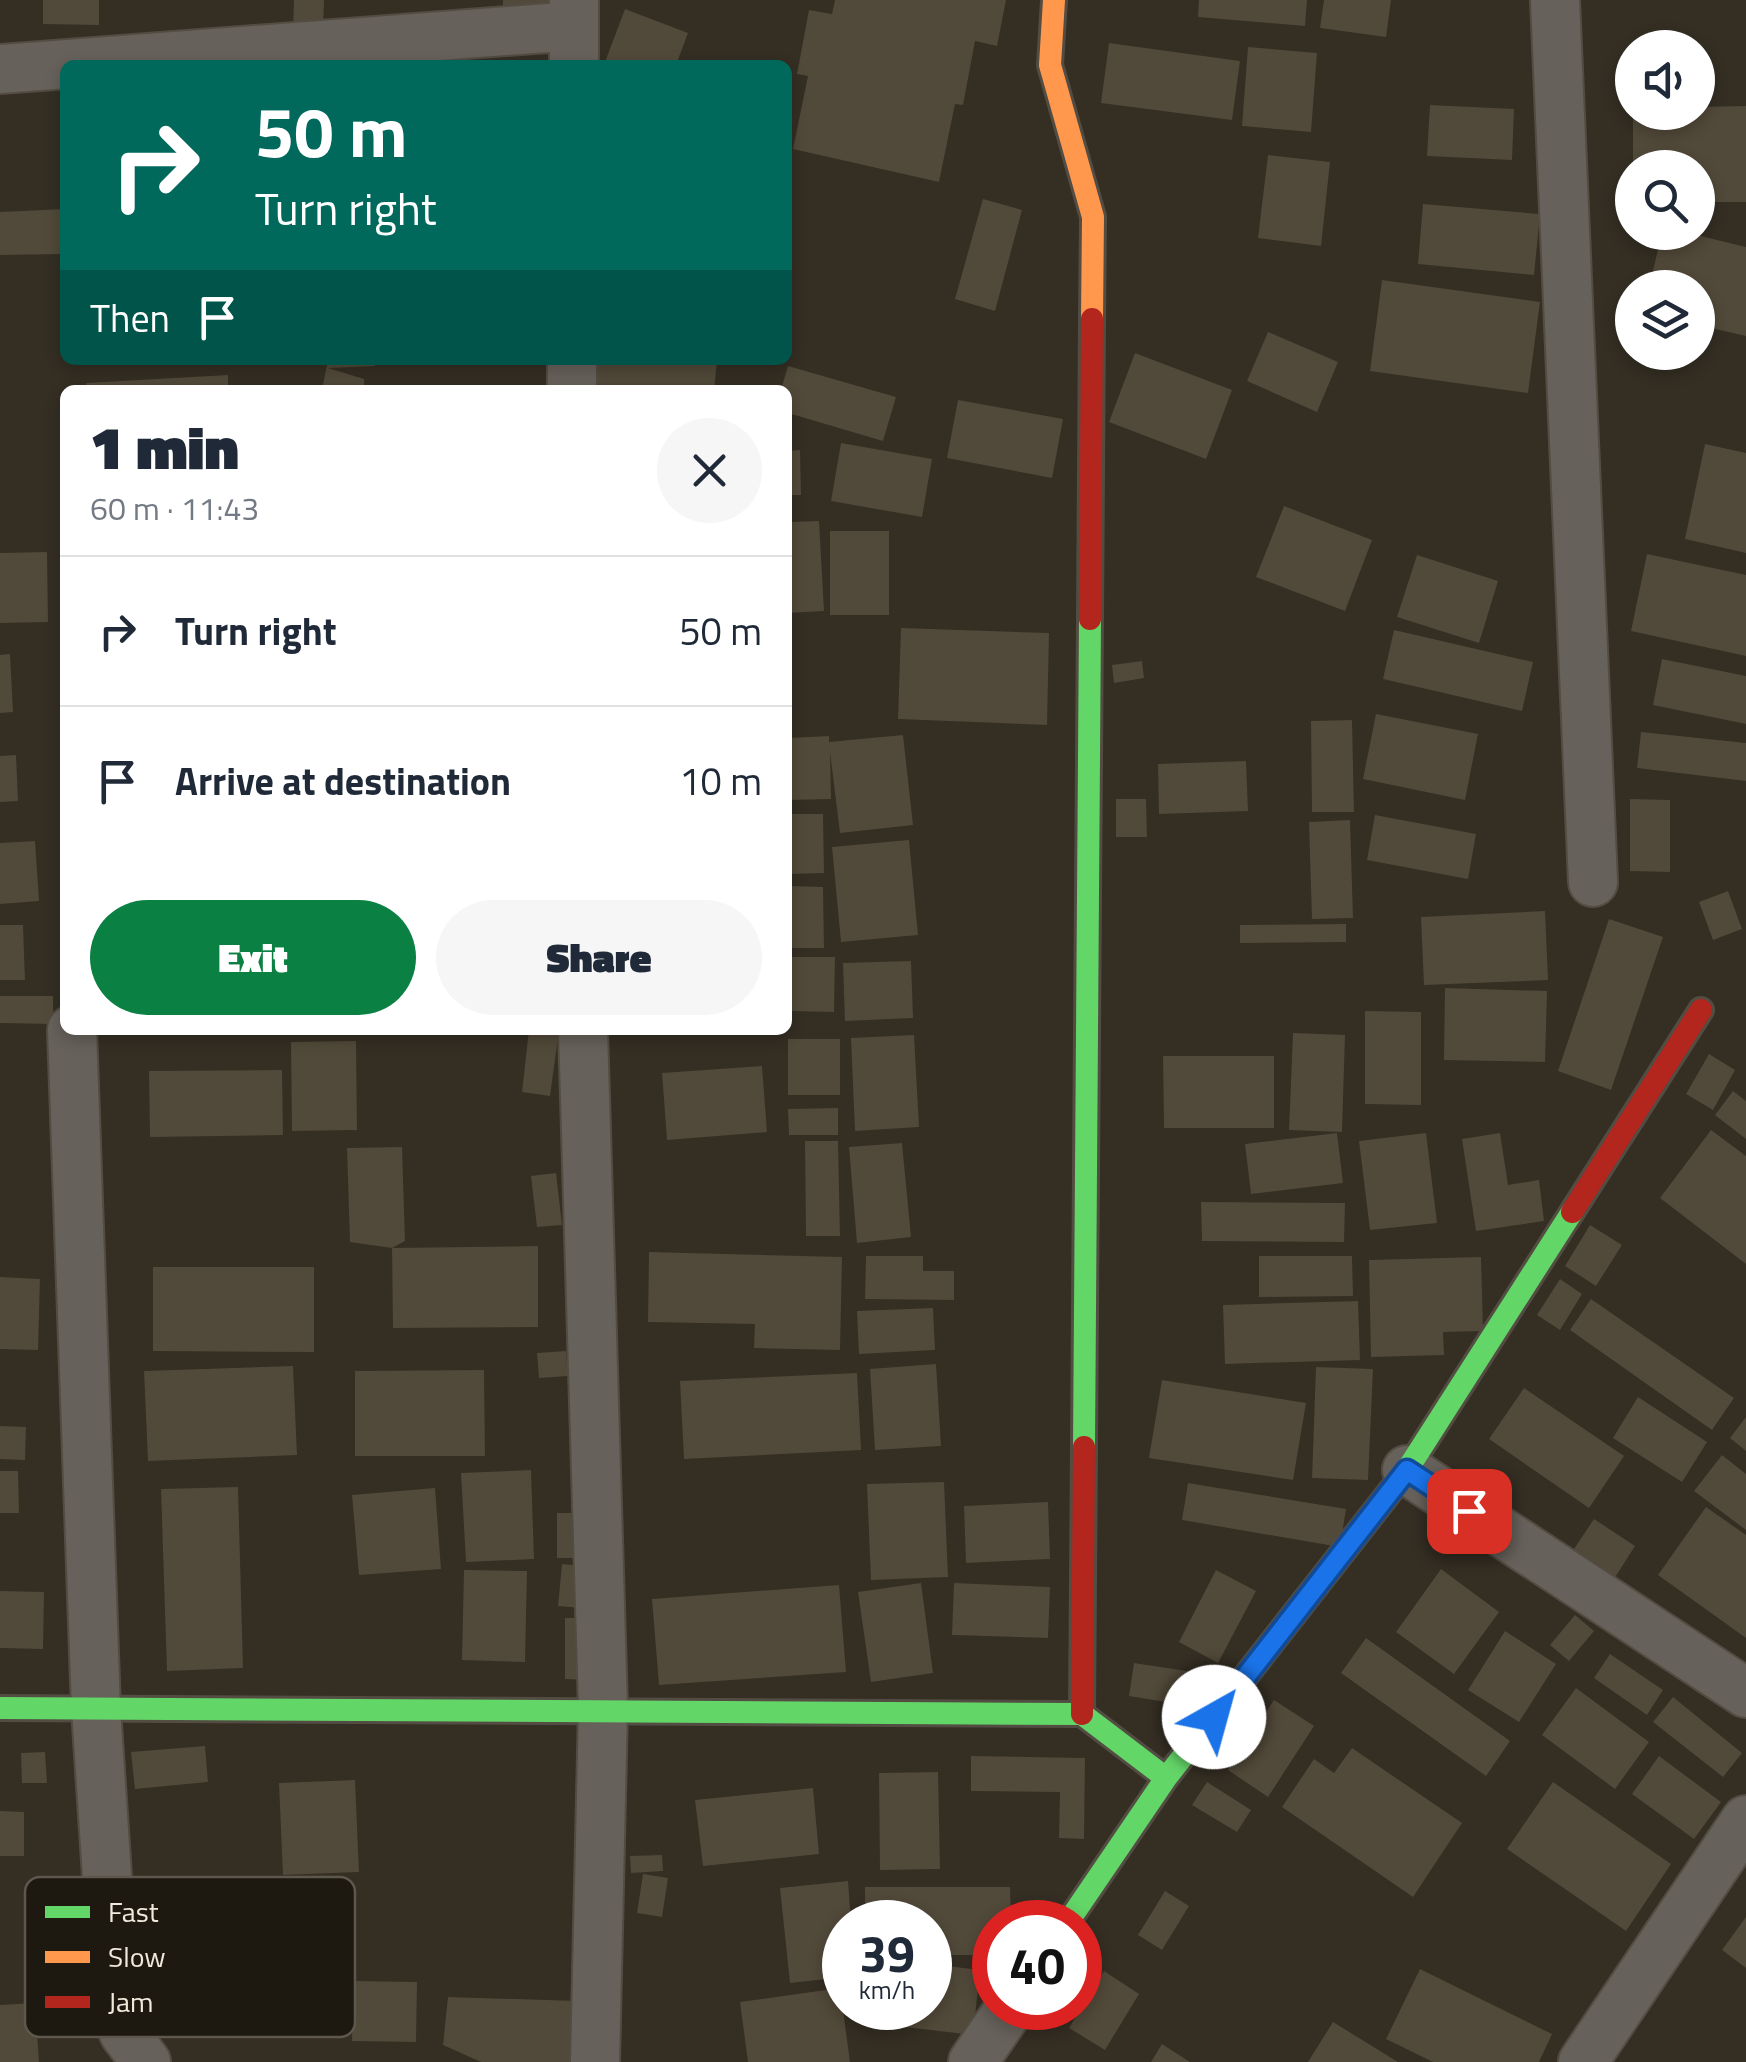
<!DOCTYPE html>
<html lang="en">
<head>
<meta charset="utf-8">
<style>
  body { margin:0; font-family:"Titillium Web",sans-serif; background:#f6f6f7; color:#1f2937; height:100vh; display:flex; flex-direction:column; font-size:38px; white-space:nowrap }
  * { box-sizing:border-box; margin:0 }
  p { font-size:32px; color:#747a83 }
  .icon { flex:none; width:55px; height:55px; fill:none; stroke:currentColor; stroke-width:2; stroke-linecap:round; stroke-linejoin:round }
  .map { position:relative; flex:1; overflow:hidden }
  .side { position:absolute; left:60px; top:385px; width:732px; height:650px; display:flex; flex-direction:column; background:#fff; border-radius:15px; box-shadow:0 5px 15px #0003 }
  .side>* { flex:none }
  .hud { position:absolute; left:60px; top:60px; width:732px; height:305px; border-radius:15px; box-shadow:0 5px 15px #0003; background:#00695c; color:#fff; overflow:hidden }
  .buttons { position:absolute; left:1615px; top:30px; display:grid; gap:20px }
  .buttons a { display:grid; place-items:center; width:100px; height:100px; border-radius:50%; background:#fff; box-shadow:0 5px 15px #0003; font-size:50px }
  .speed { position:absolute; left:822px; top:1900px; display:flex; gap:20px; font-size:50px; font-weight:700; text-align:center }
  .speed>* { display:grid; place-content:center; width:130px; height:130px; border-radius:50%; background:#fff; box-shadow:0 5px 15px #0003; line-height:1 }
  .speed small { font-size:25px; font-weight:400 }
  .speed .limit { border:15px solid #d22; background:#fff; color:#111 }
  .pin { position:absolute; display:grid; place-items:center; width:85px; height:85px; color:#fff; margin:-42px; border-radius:20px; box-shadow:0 5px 15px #0006 }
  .me { position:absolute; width:110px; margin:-55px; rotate:38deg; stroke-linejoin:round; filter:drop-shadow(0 0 8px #0008) }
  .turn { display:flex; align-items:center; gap:35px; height:210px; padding:0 30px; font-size:45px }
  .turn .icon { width:130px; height:130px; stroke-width:2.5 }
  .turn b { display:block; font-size:70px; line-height:85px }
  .then { display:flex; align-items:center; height:95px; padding:0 30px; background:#0003; gap:20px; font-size:38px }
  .round { display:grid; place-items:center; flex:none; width:105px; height:105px; border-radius:52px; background:#f6f6f7 }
  .headline { display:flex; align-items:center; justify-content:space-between; height:170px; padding:0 30px }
  h1 { font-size:60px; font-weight:800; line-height:75px }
  .cta { display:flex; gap:20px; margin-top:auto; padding:20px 30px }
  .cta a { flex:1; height:115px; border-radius:60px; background:#0b8043; color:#fff; font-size:40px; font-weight:800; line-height:115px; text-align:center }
  .cta a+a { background:#f6f6f7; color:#1f2937 }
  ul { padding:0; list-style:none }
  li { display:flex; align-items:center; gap:30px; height:150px; padding:0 30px; border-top:2px solid #e0e1e3 }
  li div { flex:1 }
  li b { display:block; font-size:38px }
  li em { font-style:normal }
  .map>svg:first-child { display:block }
  .building { fill:#514939 }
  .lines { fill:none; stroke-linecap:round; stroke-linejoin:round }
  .street-casing { stroke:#524c42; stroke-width:52 }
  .fast-casing { stroke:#524c42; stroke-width:28 }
  .slow-casing { stroke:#524c42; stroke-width:28 }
  .jam-casing { stroke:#524c42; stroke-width:28 }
  .street { stroke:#66615a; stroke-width:48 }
  .fast { stroke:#63d668; stroke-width:22 }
  .slow { stroke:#ff974d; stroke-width:22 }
  .jam { stroke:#b3261e; stroke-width:22 }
  .route-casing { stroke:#114b97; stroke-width:25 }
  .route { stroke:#1a73e8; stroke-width:18 }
  .key { fill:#1e1910; stroke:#5d574d; stroke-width:2.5 }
  .key-label { font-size:28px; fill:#f0e9dc }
</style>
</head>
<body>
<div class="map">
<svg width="1746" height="2062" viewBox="0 0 1746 2062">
  <rect width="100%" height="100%" fill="#342e23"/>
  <path class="building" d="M 43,0 L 99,0 L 99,25 L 43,24 Z
    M 294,0 L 324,0 L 323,32 L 293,32 Z
    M 503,0 L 551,0 L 551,5 L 503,7 Z
    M 835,0 L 1006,0 L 997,46 L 975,41 L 963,105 L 955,104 L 939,182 L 793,149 L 808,76 L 797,74 L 809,10 L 832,14 Z
    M 1199,0 L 1307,0 L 1305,26 L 1198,17 Z
    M 1324,0 L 1391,0 L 1386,37 L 1320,28 Z
    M 625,9 L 688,33 L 676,65 L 605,62 Z
    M 1109,43 L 1240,61 L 1232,120 L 1101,103 Z
    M 1248,47 L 1317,53 L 1311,132 L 1242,126 Z
    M 1430,105 L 1514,109 L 1512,160 L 1427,156 Z
    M 1746,106 L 1746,202 L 1698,202 L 1698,168 L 1633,168 L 1633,112 L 1698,112 L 1698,107 Z
    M 1268,155 L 1330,162 L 1321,246 L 1258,238 Z
    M 983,199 L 1022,210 L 995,311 L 955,299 Z
    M 1423,204 L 1540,214 L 1534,275 L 1418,264 Z
    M 65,209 L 65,254 L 0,255 L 0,212 Z
    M 1662,232 L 1684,232 L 1746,247 L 1746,336 L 1698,325 L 1698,288 L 1649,288 Z
    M 1382,280 L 1540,302 L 1528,393 L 1370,371 Z
    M 1268,332 L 1338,362 L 1317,412 L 1247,381 Z
    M 1135,353 L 1232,390 L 1206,459 L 1109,422 Z
    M 328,360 L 375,360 L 375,366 L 328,368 L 364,379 L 364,390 L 322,390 Z
    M 585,360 L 717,360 L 714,390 L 582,390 Z
    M 788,366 L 896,397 L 883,441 L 788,413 L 788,390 L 781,390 Z
    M 228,375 L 228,390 L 87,390 L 86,383 Z
    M 958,400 L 1063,419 L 1052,478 L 947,458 Z
    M 841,443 L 932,459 L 922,517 L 831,501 Z
    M 1705,444 L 1746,453 L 1746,553 L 1685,539 Z
    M 800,450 L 801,495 L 788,495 L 788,451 Z
    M 1284,506 L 1372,540 L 1345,611 L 1256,577 Z
    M 819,521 L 824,611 L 788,613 L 788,522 Z
    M 830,531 L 889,531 L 889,615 L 830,615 Z
    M 47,552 L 48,622 L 0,623 L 0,553 Z
    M 1647,554 L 1746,575 L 1746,656 L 1631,631 Z
    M 1417,555 L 1498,581 L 1479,643 L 1397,617 Z
    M 901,628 L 1049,633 L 1047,725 L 898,719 Z
    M 1394,630 L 1533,662 L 1522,711 L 1383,679 Z
    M 10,654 L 13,712 L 0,713 L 0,655 Z
    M 1662,659 L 1746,676 L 1746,724 L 1653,705 Z
    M 1142,661 L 1144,678 L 1114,683 L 1112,665 Z
    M 1376,714 L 1478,734 L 1465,800 L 1363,779 Z
    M 1352,720 L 1354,812 L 1312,812 L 1311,721 Z
    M 1641,732 L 1746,743 L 1746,781 L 1637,768 Z
    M 903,735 L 913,825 L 840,833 L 830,752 L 831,799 L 788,800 L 788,738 L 829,736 L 829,742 Z
    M 16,755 L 18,801 L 0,802 L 0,756 Z
    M 1246,761 L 1248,811 L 1159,814 L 1158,764 Z
    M 1116,799 L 1146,799 L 1147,837 L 1116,837 Z
    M 1630,799 L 1670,800 L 1670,872 L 1630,871 Z
    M 788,814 L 823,814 L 824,873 L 788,874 Z
    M 1375,815 L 1476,834 L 1468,879 L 1367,860 Z
    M 1350,820 L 1353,918 L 1312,919 L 1309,822 Z
    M 909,840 L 918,935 L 841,942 L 832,847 Z
    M 35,841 L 39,901 L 0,904 L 0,843 Z
    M 788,886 L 823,887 L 824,948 L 788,948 Z
    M 1728,891 L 1742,929 L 1713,940 L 1699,902 Z
    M 1545,911 L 1548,980 L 1424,985 L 1421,917 Z
    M 1609,919 L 1663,937 L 1611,1090 L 1558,1071 Z
    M 1346,924 L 1346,942 L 1240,943 L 1240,925 Z
    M 0,925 L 23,925 L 25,980 L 0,980 Z
    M 792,957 L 835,957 L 834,1012 L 791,1011 Z
    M 911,961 L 913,1018 L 845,1021 L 843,963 Z
    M 1445,988 L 1547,991 L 1545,1062 L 1444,1060 Z
    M 0,996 L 53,996 L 53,1024 L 0,1023 Z
    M 1365,1011 L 1421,1012 L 1421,1105 L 1365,1104 Z
    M 529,1030 L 559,1030 L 550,1096 L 522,1092 Z
    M 1293,1033 L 1345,1035 L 1342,1132 L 1289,1130 Z
    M 914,1035 L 919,1127 L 855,1131 L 851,1038 Z
    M 788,1039 L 840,1039 L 840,1095 L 788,1095 Z
    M 356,1041 L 357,1130 L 292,1131 L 291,1042 Z
    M 1709,1054 L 1735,1070 L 1713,1110 L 1686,1094 Z
    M 1163,1056 L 1274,1056 L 1274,1128 L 1164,1128 Z
    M 762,1066 L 767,1132 L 667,1140 L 662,1073 Z
    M 282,1070 L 283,1135 L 150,1137 L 149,1071 Z
    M 1733,1091 L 1746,1101 L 1746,1139 L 1715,1115 Z
    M 838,1108 L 838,1135 L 789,1135 L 788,1109 Z
    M 1711,1130 L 1746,1156 L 1746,1264 L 1660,1198 Z
    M 1337,1133 L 1343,1183 L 1251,1194 L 1245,1144 Z
    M 1426,1133 L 1437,1223 L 1370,1230 L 1359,1141 Z
    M 1500,1133 L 1508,1185 L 1539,1180 L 1544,1221 L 1476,1231 L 1462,1139 Z
    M 805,1141 L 838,1141 L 840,1236 L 806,1236 Z
    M 902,1143 L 911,1237 L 857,1243 L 849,1147 Z
    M 402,1147 L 405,1241 L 392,1248 L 538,1246 L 538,1327 L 393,1328 L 392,1248 L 350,1242 L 347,1148 Z
    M 556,1173 L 562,1225 L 537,1227 L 531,1176 Z
    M 1201,1202 L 1345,1203 L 1344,1242 L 1202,1241 Z
    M 1590,1225 L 1622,1245 L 1596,1286 L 1565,1266 Z
    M 649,1252 L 842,1257 L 840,1350 L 754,1348 L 755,1324 L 648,1322 Z
    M 866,1256 L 923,1256 L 923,1271 L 954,1271 L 954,1300 L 865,1299 Z
    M 1259,1256 L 1352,1256 L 1353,1296 L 1259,1297 Z
    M 1481,1257 L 1483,1331 L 1443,1332 L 1444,1355 L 1371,1357 L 1369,1260 Z
    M 153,1267 L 314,1267 L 314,1352 L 153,1351 Z
    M 0,1277 L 40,1279 L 38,1350 L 0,1349 Z
    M 1560,1279 L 1582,1294 L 1560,1330 L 1537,1315 Z
    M 1591,1299 L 1734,1398 L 1712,1430 L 1570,1330 Z
    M 1358,1301 L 1360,1360 L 1225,1364 L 1223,1305 Z
    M 933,1308 L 935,1350 L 859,1354 L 857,1311 Z
    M 566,1351 L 568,1376 L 539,1378 L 537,1353 Z
    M 936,1364 L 941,1446 L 875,1450 L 870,1369 Z
    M 293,1366 L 297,1455 L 148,1461 L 144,1371 Z
    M 1316,1367 L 1373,1369 L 1368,1480 L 1312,1478 Z
    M 484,1370 L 485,1456 L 355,1456 L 355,1371 Z
    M 857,1373 L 861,1450 L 684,1459 L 680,1381 Z
    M 1162,1380 L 1306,1403 L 1293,1480 L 1149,1458 Z
    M 1524,1388 L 1624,1456 L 1589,1508 L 1489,1439 Z
    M 1638,1397 L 1707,1442 L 1682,1482 L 1613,1438 Z
    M 1746,1417 L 1746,1451 L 1730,1438 Z
    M 0,1426 L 26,1427 L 25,1460 L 0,1459 Z
    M 1722,1455 L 1746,1474 L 1746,1530 L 1694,1491 Z
    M 531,1470 L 534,1559 L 466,1562 L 461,1473 Z
    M 0,1471 L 18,1471 L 19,1513 L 0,1513 Z
    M 944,1482 L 948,1577 L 871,1580 L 867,1484 Z
    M 1188,1483 L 1346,1509 L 1340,1547 L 1182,1520 Z
    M 238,1487 L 243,1668 L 167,1671 L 161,1489 Z
    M 435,1488 L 441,1569 L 359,1575 L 352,1495 Z
    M 1048,1502 L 1050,1559 L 966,1563 L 964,1506 Z
    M 1706,1507 L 1746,1535 L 1746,1638 L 1658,1575 Z
    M 557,1513 L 579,1513 L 580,1558 L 557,1558 Z
    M 1594,1519 L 1635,1546 L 1614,1579 L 1572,1552 Z
    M 562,1564 L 585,1566 L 581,1608 L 558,1606 Z
    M 1441,1569 L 1499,1612 L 1454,1674 L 1396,1632 Z
    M 464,1570 L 527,1571 L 525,1662 L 462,1660 Z
    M 1216,1570 L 1256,1591 L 1218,1663 L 1179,1642 Z
    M 921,1583 L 933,1673 L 871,1682 L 858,1592 Z
    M 954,1583 L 1050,1587 L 1048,1638 L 952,1635 Z
    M 839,1585 L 846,1672 L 659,1685 L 652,1599 Z
    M 0,1591 L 44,1592 L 43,1649 L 0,1648 Z
    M 1575,1615 L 1594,1631 L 1569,1661 L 1550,1645 Z
    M 565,1618 L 591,1618 L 590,1680 L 565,1679 Z
    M 1505,1631 L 1556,1664 L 1519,1722 L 1468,1690 Z
    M 1366,1638 L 1510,1741 L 1486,1776 L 1341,1673 Z
    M 1610,1654 L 1663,1690 L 1647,1715 L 1594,1678 Z
    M 1134,1663 L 1213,1675 L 1208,1709 L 1129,1696 Z
    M 1576,1688 L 1649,1742 L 1615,1789 L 1542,1735 Z
    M 1673,1697 L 1742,1753 L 1723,1777 L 1653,1722 Z
    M 1274,1700 L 1314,1726 L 1268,1797 L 1228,1770 Z
    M 205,1746 L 208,1782 L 135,1789 L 131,1752 Z
    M 1352,1748 L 1462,1823 L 1413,1897 L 1282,1807 L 1314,1759 L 1334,1773 Z
    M 45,1752 L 47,1783 L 22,1783 L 21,1753 Z
    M 971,1756 L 1085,1758 L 1084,1839 L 1059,1838 L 1060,1792 L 971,1791 Z
    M 1659,1756 L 1721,1802 L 1694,1839 L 1632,1794 Z
    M 938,1772 L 940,1869 L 880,1870 L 879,1773 Z
    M 355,1780 L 359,1872 L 283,1875 L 279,1783 Z
    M 1207,1782 L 1251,1810 L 1237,1832 L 1192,1805 Z
    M 1553,1782 L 1671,1864 L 1626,1931 L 1507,1849 Z
    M 813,1788 L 819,1854 L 703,1866 L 695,1800 Z
    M 0,1811 L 24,1812 L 24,1856 L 0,1856 Z
    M 662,1855 L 663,1871 L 631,1873 L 630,1856 Z
    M 643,1874 L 668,1878 L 662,1917 L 637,1913 Z
    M 848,1881 L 851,1922 L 845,1922 L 845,1977 L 790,1983 L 780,1888 Z
    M 865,1887 L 1010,1887 L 1011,1922 L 995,1922 L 995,1955 L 930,1955 L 930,1922 L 865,1922 Z
    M 1165,1891 L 1189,1906 L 1162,1950 L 1138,1935 Z
    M 1746,1917 L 1746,1968 L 1722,1950 Z
    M 930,1964 L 980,1970 L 973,2035 L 871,2023 L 873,2008 L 930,2008 Z
    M 1420,1969 L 1552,2034 L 1539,2062 L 1433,2062 L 1386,2039 Z
    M 1104,1971 L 1139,1994 L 1105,2050 L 1069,2028 Z
    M 353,1981 L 417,1982 L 416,2042 L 352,2041 Z
    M 840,1988 L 850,2062 L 748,2062 L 740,2002 Z
    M 448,1997 L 578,2001 L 574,2062 L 481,2062 L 443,2045 Z
    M 35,2003 L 39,2062 L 0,2062 L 0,2005 Z
    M 1333,2022 L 1398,2062 L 1308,2062 Z
    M 1162,2044 L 1190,2062 L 1151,2062 Z"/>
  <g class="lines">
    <g class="street-casing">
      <path id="street" d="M 1555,0 L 1593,882
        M 574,65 L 574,0
        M 0,69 L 574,26
        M 572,390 L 572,360
        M 72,1030 L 96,1709 L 115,1998 L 124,2033 L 146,2062
        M 583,1030 L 603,1708 L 595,2062
        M 1407,1470 L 1746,1693
        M 973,2062 L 1010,2008
        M 1583,2062 L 1746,1820"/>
    </g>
    <g class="fast-casing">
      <path id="fast" d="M 1084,1447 L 1090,619
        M 0,1708 L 1082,1714 L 1166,1778
        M 1068,1922 L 1166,1778 L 1407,1470 L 1572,1212"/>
    </g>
    <g class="slow-casing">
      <path id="slow" d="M 1054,0 L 1050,65 L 1093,217 L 1092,319"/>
    </g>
    <g class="jam-casing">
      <path id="jam" d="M 1090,619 L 1092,319
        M 1572,1212 L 1701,1010
        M 1082,1714 L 1084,1447"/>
    </g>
    <use href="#street" class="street"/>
    <use href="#fast" class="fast"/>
    <use href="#slow" class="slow"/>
    <use href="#jam" class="jam"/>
  </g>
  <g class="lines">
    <g class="route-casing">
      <path id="route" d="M 1214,1717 L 1407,1470 L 1469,1511"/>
    </g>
    <use href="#route" class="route"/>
  </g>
  <rect x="25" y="1877" width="330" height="160" rx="15" class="key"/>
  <rect x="45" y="1906" width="45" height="12" fill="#63d668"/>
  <rect x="45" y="1951" width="45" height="12" fill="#ff974d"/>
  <rect x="45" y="1996" width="45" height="12" fill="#b3261e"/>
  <g class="key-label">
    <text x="108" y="1922">Fast</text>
    <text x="108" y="1967">Slow</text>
    <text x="108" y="2012">Jam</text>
  </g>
</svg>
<div class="buttons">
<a><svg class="icon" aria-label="sound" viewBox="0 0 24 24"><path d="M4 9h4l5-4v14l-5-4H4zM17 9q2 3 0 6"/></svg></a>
<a><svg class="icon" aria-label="search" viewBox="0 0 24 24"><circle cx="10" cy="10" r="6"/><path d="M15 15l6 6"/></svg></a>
<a><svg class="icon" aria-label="layers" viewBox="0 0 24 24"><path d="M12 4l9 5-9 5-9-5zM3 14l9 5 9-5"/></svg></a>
</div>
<div class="speed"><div>39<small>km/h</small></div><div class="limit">40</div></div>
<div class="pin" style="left:1469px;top:1511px;background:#d93025"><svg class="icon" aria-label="arrive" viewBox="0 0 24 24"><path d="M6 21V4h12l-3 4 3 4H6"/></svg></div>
<svg class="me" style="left:1214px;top:1717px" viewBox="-20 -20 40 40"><circle r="19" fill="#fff"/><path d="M0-13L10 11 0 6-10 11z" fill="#1a73e8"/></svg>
<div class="hud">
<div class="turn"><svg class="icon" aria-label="right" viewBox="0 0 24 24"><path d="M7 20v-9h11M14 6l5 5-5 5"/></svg><div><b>50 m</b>Turn right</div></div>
<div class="then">Then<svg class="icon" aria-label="arrive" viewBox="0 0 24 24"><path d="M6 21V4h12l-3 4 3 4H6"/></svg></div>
</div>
<section class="side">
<div class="headline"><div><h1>1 min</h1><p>60 m · 11:43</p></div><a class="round"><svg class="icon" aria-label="close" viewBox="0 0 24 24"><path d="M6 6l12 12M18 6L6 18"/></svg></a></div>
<ul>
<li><svg class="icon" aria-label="right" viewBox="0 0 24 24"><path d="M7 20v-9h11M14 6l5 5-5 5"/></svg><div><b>Turn right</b></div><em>50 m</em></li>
<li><svg class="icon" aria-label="arrive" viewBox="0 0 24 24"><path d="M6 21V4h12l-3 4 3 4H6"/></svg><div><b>Arrive at destination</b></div><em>10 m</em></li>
</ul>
<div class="cta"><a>Exit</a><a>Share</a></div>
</section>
</div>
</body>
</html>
